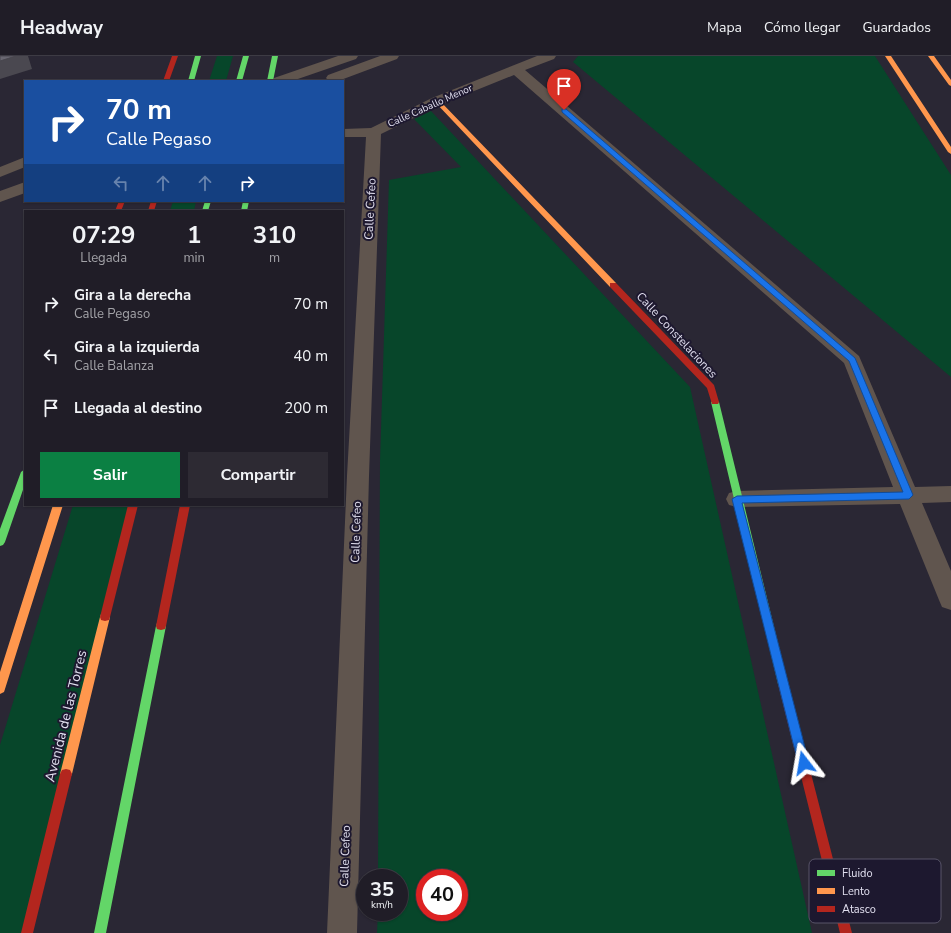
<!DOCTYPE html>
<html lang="es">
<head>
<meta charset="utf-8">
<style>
  body { margin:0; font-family:"Nunito Sans",sans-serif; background:#2d2a33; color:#f1f3f6; height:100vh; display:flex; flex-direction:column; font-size:15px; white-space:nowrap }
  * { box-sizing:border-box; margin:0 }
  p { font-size:13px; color:#a2a2a7 }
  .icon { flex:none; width:22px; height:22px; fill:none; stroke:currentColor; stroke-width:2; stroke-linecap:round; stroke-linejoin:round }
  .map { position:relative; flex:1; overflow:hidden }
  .details { position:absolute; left:24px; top:154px; width:320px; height:296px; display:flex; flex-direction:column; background:#201d27; border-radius:0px; box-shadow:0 1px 3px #0004,0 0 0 1px #3d3b44 }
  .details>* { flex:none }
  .top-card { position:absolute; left:24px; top:24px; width:320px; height:122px; border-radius:0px; box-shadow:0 1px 3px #0004,0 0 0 1px #3d3b44; background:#1a4fa0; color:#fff; overflow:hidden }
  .speed { position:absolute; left:356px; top:813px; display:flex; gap:8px; font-size:20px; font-weight:700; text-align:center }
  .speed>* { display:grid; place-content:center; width:52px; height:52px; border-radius:50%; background:#201d27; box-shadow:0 1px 3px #0004,0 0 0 1px #3d3b44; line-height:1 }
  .speed small { font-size:10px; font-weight:400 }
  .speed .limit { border:6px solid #d22; background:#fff; color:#111 }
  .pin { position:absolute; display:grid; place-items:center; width:34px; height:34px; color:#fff; margin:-41px -17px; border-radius:50% 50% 50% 0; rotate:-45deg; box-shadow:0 0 4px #0007 }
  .pin .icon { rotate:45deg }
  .me { position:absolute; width:44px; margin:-22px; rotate:346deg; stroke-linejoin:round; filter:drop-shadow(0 0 3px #0008) }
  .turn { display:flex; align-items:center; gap:14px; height:84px; padding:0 16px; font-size:18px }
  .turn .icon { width:52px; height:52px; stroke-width:2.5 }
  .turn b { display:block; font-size:28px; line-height:34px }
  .lanes { display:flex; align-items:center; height:38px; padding:0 16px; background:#0003; justify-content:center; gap:20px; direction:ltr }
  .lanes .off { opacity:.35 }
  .eta { display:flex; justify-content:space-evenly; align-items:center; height:68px; text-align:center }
  .eta b { font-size:24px; font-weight:700; line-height:28px }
  .button { display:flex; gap:8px; margin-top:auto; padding:8px 16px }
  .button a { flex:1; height:46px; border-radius:0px; background:#0b8043; color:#fff; font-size:16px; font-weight:700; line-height:46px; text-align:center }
  .button a+a { background:#2d2a33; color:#f1f3f6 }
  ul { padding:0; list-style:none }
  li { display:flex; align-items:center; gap:12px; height:52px; padding:0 16px }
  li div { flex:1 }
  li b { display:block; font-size:15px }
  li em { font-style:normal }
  header { display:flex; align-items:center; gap:24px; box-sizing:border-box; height:56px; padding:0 20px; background:#201d27; border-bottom:1px solid #3d3b44 }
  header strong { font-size:19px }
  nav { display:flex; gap:22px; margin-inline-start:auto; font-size:14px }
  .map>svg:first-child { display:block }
  .green { fill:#07462a; fill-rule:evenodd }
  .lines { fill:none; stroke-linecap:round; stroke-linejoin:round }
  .street { fill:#60554e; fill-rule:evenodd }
  .fast { fill:#63d668; fill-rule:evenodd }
  .slow { fill:#ff974d; fill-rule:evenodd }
  .jam { fill:#b3261e; fill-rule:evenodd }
  .shaded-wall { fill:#4a4850 }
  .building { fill:#696772; stroke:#4a4850 }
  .route { fill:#1a73e8; stroke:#114b97 }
  .labels { text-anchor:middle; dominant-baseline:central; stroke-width:4; stroke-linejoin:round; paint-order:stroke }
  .far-street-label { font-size:10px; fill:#e1dfef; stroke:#1d182f }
  .street-label { font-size:12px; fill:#e1dfef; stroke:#1d182f }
  .near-street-label { font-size:14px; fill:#e1dfef; stroke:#1d182f }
  .key { fill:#1d182f; stroke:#585469; stroke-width:1 }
  .key-label { font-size:11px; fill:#e1dfef }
</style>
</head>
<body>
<header>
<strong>Headway</strong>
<nav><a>Mapa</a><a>Cómo llegar</a><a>Guardados</a></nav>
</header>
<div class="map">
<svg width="951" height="877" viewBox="0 0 951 877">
  <rect width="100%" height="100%" fill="#2a2734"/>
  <path class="green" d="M 217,0 L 233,0 L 226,25 L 209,25 Z
    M 578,0 L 875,0 L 951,119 L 951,321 L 573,6 Z
    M 431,55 L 690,331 L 812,877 L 377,877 L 378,856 L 399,856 L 399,822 L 378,822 L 380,405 L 389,124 L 461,111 L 414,63 ZM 425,822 L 459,822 L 459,856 L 425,856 Z
    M 173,145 L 196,145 L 194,155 L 170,155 Z
    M 73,449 L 129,449 L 22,877 L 0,877 L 0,689 Z"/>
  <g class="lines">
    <path class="street" d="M 338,0 L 358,0 L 356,3 L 292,25 L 272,25 L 274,22 Z
      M 380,0 L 399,0 L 397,3 L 338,25 L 329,25 L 326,22 L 328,19 Z
      M 537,0 L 556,0 L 554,3 L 525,14 L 859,300 L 915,431 L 951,430 L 951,446 L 922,447 L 951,515 L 951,554 L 942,551 L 939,544 L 900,448 L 737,451 L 729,449 L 726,443 L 729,437 L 737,435 L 893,431 L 844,307 L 514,19 L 442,48 L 381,78 L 369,420 L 357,877 L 327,877 L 347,420 L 366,81 L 343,81 L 343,73 L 371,72 L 432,42 Z
      M 25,101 L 25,111 L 0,121 L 0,111 Z
      M 25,126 L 25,137 L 0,146 L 0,135 Z"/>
    <path class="fast" d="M 195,0 L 201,0 L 194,25 L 188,25 Z
      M 243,0 L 249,0 L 242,25 L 236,25 Z
      M 272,0 L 278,0 L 273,25 L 267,25 Z
      M 205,145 L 211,145 L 208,155 L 202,155 Z
      M 243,145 L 249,145 L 247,155 L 241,155 Z
      M 715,343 L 719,346 L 788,628 L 787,631 L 783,633 L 779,631 L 778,628 L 711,346 Z
      M 25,413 L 25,428 L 5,486 L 3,489 L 0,490 L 0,473 L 21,416 Z
      M 161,566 L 165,567 L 166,570 L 106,877 L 94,877 L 156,570 L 157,567 Z"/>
    <path class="slow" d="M 885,0 L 891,0 L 951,91 L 951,98 L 948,96 Z
      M 928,0 L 934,0 L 951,24 L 951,30 L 949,29 Z
      M 435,44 L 439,44 L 616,227 L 616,231 L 610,231 L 435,46 Z
      M 53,449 L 63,449 L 5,633 L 4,636 L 0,638 L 0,616 Z
      M 105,557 L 109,558 L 110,561 L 72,718 L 70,722 L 66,723 L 62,722 L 60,718 L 100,561 L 101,558 Z"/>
    <path class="jam" d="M 172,0 L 178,0 L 169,25 L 163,25 Z
      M 119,145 L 125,145 L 121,155 L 115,155 Z
      M 151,145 L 157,145 L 154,155 L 148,155 Z
      M 610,227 L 616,227 L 714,329 L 719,346 L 718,348 L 712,348 L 707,332 L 610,231 Z
      M 128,449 L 138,449 L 110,561 L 109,564 L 105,565 L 101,564 L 100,561 Z
      M 180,449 L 190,449 L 166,570 L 165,573 L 161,574 L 157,573 L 156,570 Z
      M 783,623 L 787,625 L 788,628 L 852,877 L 840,877 L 778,628 L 779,625 Z
      M 66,713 L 70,714 L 72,718 L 33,877 L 21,877 L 60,718 L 62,714 Z"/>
  </g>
  <path class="shaded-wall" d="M 16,0 L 28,0 L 32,13 L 0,23 L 0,5 Z"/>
  <path class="building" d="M 0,0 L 16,0 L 0,5 Z"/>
  <path class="route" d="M 562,53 L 566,53 L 855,302 L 913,439 L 909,443 L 742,447 L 809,707 L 808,710 L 804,712 L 799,710 L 798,707 L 732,443 L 737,440 L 903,436 L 849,305 L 562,56 Z"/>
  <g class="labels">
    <g class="far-street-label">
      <text transform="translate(430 50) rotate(-24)">Calle Caballo Menor</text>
    </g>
    <g class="street-label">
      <text transform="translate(370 153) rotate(-87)">Calle Cefeo</text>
      <text transform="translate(677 279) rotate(47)">Calle Constelaciones</text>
      <text transform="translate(356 476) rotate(-88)">Calle Cefeo</text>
      <text transform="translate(345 800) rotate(-88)">Calle Cefeo</text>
    </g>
    <g class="near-street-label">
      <text transform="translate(66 660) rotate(-76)">Avenida de las Torres</text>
    </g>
  </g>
  <rect x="809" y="803" width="132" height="64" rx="6" class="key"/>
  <rect x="817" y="814" width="18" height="6" fill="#63d668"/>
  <rect x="817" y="832" width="18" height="6" fill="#ff974d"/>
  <rect x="817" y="850" width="18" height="6" fill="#b3261e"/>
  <g class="key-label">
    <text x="842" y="821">Fluido</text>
    <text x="842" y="839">Lento</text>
    <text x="842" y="857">Atasco</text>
  </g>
</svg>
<div class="speed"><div>35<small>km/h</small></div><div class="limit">40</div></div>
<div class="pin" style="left:564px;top:54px;background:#d93025"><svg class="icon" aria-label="arrive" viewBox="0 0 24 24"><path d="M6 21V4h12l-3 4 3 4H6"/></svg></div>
<svg class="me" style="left:804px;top:707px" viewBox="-20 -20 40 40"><path d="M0-17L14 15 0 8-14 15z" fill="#1a73e8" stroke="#fff" stroke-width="4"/></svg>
<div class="top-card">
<div class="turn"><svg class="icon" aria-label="right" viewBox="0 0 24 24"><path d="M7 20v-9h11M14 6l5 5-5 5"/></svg><div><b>70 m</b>Calle Pegaso</div></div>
<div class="lanes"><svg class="icon off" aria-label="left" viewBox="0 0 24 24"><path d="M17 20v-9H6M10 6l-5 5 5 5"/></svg><svg class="icon off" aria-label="ahead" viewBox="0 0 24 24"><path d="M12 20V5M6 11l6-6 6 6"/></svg><svg class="icon off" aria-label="ahead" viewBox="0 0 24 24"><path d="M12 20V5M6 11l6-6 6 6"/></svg><svg class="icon" aria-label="right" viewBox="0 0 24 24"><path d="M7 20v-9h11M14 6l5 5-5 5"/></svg></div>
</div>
<section class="details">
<div class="eta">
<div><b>07:29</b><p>Llegada</p></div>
<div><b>1</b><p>min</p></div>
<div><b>310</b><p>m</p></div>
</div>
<ul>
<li><svg class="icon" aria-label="right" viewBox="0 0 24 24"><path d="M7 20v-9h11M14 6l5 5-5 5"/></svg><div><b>Gira a la derecha</b><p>Calle Pegaso</p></div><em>70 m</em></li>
<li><svg class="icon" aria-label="left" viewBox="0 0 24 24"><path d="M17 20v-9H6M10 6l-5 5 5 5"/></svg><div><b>Gira a la izquierda</b><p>Calle Balanza</p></div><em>40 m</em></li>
<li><svg class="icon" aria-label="arrive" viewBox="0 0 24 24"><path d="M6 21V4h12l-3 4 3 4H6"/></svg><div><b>Llegada al destino</b></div><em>200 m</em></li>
</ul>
<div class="button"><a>Salir</a><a>Compartir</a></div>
</section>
</div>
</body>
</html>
